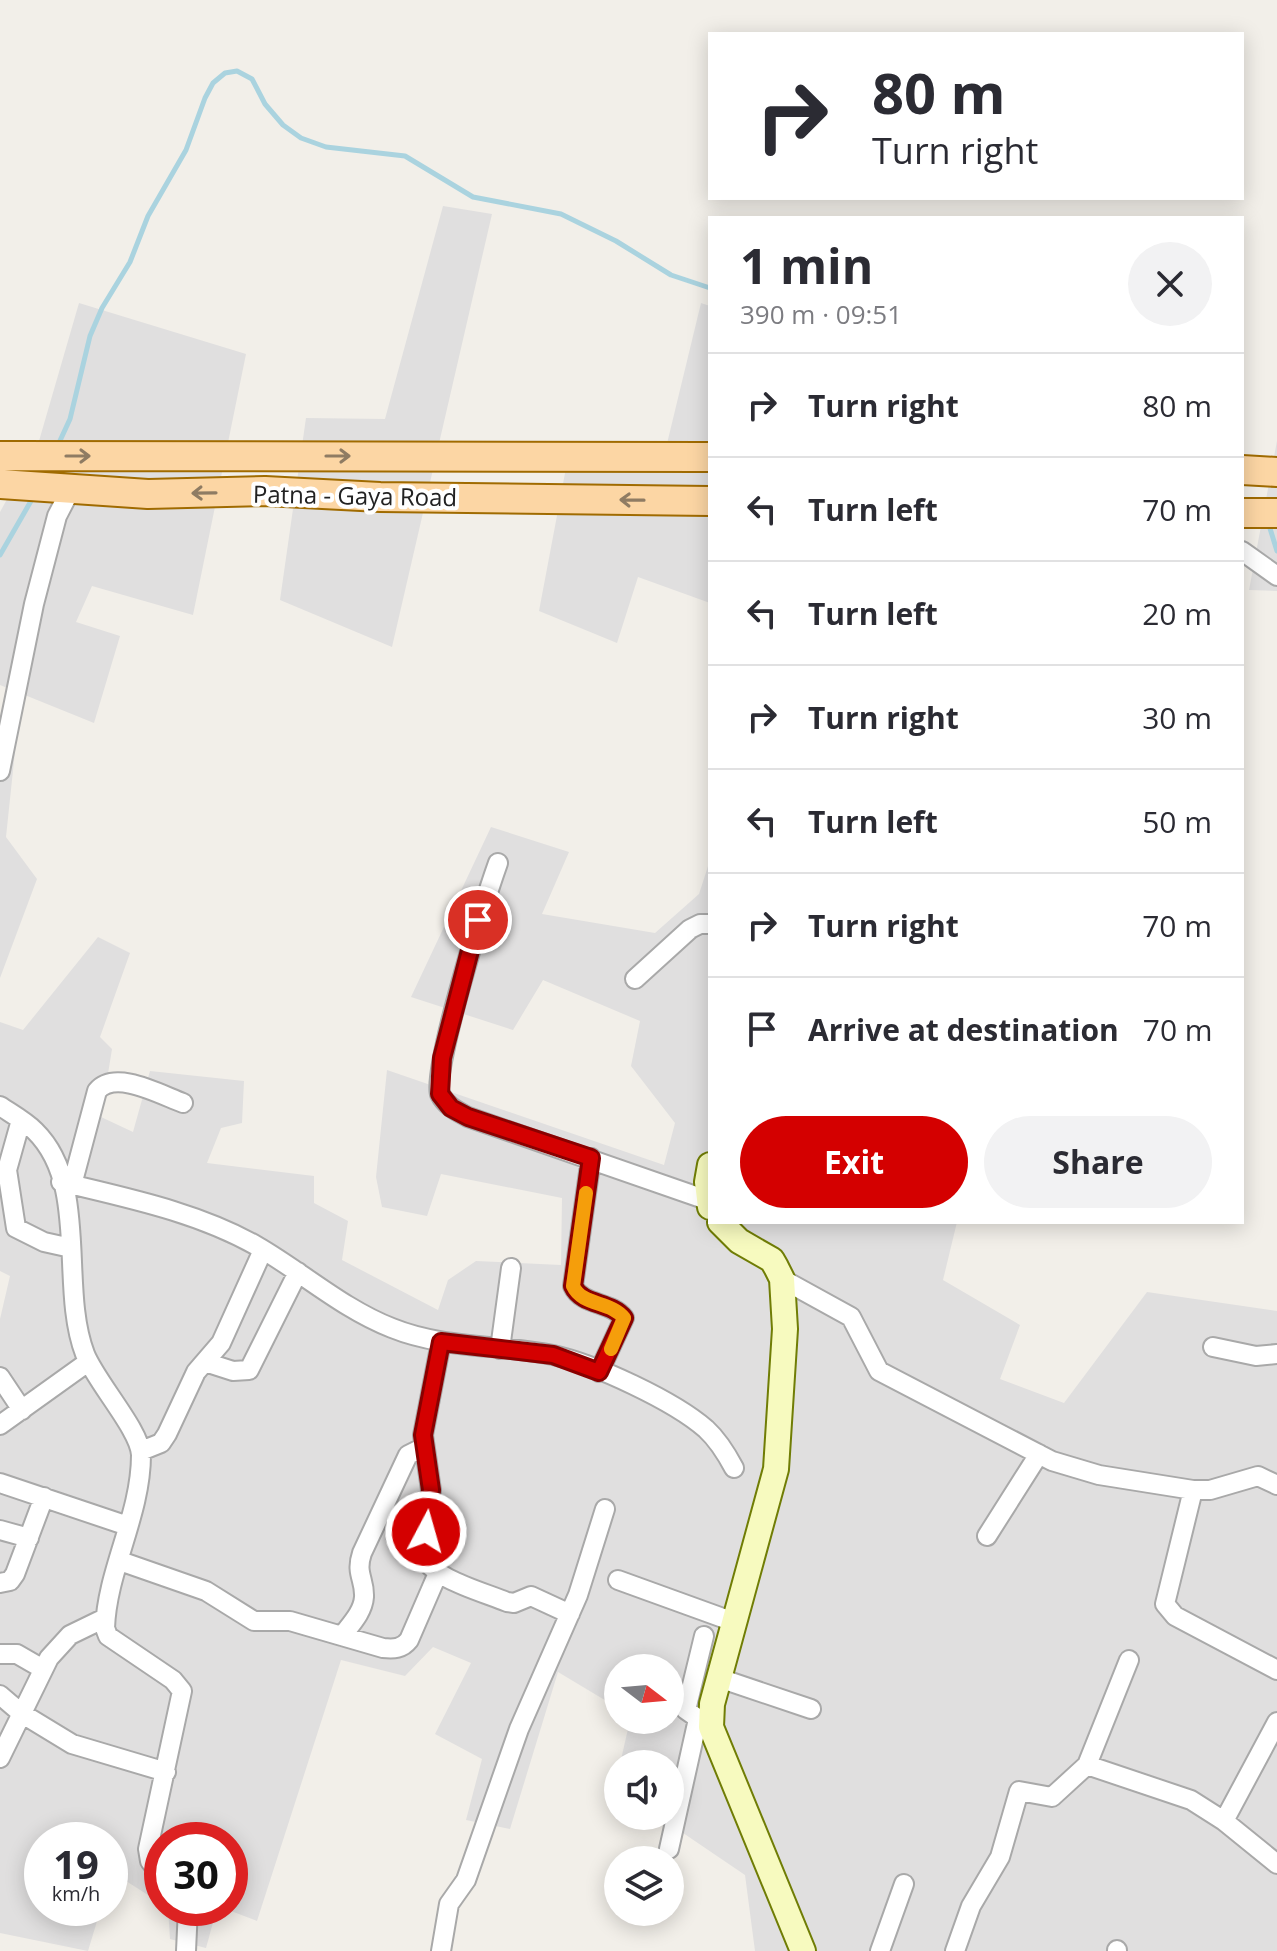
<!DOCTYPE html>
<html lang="en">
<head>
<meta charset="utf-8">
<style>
  body { margin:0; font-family:"Open Sans",sans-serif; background:#f2f2f3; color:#2b2b33; height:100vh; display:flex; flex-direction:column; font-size:30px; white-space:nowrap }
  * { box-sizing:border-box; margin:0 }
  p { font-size:26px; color:#7c7c81 }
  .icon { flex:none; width:44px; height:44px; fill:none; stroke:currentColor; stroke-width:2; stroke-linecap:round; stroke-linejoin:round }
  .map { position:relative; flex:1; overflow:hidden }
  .panel { position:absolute; left:708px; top:216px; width:536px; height:1008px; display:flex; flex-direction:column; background:#fff; border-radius:0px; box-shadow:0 4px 20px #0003 }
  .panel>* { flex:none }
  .banner { position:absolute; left:708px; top:32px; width:536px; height:168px; border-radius:0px; box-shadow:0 4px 20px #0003; background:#fff; color:#2b2b33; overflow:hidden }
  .needle { width:52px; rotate:106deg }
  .buttons { position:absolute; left:604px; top:1654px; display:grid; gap:16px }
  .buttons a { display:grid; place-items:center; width:80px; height:80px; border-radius:50%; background:#fff; box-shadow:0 4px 20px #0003; font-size:40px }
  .speed { position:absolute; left:24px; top:1822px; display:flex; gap:16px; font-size:40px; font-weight:700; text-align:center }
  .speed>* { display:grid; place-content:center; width:104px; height:104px; border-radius:50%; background:#fff; box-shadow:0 4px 20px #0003; line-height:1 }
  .speed small { font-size:20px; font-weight:400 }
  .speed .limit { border:12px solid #d22; background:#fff; color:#111 }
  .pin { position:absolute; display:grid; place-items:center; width:68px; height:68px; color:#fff; margin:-34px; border:4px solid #fff; border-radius:50%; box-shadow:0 2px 8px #0007 }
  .me { position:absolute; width:88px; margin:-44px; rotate:6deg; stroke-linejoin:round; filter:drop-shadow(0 0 6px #0008) }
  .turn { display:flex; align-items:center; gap:28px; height:168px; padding:0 32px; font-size:36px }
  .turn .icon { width:104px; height:104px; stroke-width:2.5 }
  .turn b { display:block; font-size:56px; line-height:68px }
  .round { display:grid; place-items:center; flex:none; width:84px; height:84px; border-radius:42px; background:#f2f2f3 }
  .headline { display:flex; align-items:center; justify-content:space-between; height:136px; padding:0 32px }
  h1 { font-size:48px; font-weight:700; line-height:60px }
  .cta { display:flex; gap:16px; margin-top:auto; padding:16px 32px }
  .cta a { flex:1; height:92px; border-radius:48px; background:#d40000; color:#fff; font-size:32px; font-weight:700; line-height:92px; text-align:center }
  .cta a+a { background:#f2f2f3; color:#2b2b33 }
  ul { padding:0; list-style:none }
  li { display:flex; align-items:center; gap:24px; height:104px; padding:0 32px; border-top:2px solid #e1e1e2 }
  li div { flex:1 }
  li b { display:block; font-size:30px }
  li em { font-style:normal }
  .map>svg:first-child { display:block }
  .residential { fill:#e0dfdf }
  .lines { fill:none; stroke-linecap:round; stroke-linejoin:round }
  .stream { stroke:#aad3df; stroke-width:5 }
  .street-casing { stroke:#a9a9a9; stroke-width:22 }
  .secondary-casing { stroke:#707d05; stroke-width:28 }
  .primary-casing { stroke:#a06b00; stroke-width:32 }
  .street { stroke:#fff; stroke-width:18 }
  .secondary { stroke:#f7fabf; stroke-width:24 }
  .primary { stroke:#fcd6a4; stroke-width:28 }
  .oneway { stroke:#8f7c63 }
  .route-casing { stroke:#8a0000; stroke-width:20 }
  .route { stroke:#d40000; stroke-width:14 }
  .slow { stroke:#f59e0b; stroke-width:14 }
  .labels { text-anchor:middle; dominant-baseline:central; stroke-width:8; stroke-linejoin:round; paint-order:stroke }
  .street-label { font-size:24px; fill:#222; stroke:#fff }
</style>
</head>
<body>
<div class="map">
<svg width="1277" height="1951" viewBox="0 0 1277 1951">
  <rect width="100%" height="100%" fill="#f2efe9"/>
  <path class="residential" d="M 443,206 L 492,214 L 392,647 L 280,600 L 306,418 L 385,419 Z
    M 79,303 L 246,354 L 193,615 L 92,586 L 76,622 L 120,636 L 94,723 L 0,685 L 0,512 L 39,441 Z
    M 701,303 L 710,306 L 710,603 L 638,577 L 617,643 L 539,611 L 569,452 L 664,456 Z
    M 1277,441 L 1277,591 L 1249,590 Z
    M 0,738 L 16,742 L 6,837 L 37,879 L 0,978 Z
    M 491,827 L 569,852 L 542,914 L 655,933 L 699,894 L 710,860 L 710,1222 L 957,1222 L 943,1280 L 1020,1325 L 1000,1379 L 1064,1403 L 1147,1292 L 1277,1311 L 1277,1951 L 755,1951 L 745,1875 L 658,1816 L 670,1816 L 670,1764 L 620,1764 L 630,1720 L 670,1720 L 670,1668 L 618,1668 L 618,1708 L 558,1672 L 510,1829 L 466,1820 L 482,1759 L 435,1734 L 471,1663 L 433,1647 L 405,1676 L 341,1660 L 257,1921 L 223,1908 L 230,1908 L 230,1840 L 162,1840 L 162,1904 L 112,1872 L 110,1877 L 110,1840 L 42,1840 L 42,1908 L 101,1908 L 88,1951 L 0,1933 L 0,1319 L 10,1276 L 0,1271 L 0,1022 L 23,1030 L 98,937 L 130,953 L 100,1037 L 112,1049 L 101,1117 L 133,1132 L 150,1071 L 244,1081 L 242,1123 L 221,1128 L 207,1163 L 314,1176 L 314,1203 L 348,1221 L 342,1260 L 438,1310 L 448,1280 L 476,1261 L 561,1265 L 562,1198 L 441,1174 L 427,1216 L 382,1207 L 376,1177 L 387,1070 L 664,1165 L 675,1123 L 631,1066 L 640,1021 L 543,980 L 513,1030 L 411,997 Z
    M 168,1908 L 217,1908 L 206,1948 L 170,1939 Z"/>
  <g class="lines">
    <path class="stream" d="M 58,445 L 70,419 L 90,336 L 102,308 L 130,262 L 148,216 L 186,150 L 205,98 L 213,83 L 225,73 L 237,71 L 252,79 L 265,104 L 283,125 L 301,138 L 326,147 L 405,156 L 473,197 L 561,214 L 616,241 L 671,275 L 710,288
      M 1268,522 L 1277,551
      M 0,555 L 35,494"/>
    <g class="street-casing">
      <path id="street" d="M 1242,551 L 1277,576
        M 0,771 L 34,604 L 57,516 L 71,489
        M 498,863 C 487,894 431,1072 440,1094 C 446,1106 457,1111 468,1117 L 707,1200
        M 635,979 L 690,929 L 700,924 L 710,924
        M 0,1106 C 12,1114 25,1121 35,1131 C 90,1185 59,1287 85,1354 C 96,1382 140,1430 141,1455 C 141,1515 107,1570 105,1628 L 108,1636 L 173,1680 L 182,1691 L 148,1849 L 150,1861 L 162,1877
        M 21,1120 L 7,1170 L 16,1228 L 44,1242 L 71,1248
        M 591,1158 L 573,1286 C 582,1306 611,1301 624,1318 L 599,1372
        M 61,1182 C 127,1198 197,1212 257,1246 C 302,1272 343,1309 392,1328 C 444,1349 499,1344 553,1355 C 595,1364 674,1401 706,1429 C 718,1440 726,1453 734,1468
        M 72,1185 L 97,1091 C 115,1069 161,1095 183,1103
        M 782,1279 L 851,1317 L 879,1371 L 1052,1461 L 1099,1475 L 1193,1490 L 1210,1490 L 1258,1476 L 1277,1485
        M 441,1342 L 423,1435 L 431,1490 L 423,1555 C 431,1579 484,1592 507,1602 L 514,1603 L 531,1596 L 570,1614
        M 1213,1347 L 1256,1356 L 1277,1354
        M 500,1349 L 511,1268
        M 205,1362 L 233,1371 L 249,1370 L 298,1272
        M 0,1377 L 22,1410
        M 0,1425 L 88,1362
        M 141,1451 L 161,1443 L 167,1434 L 196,1372 L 221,1343 L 263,1250
        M 0,1483 L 128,1526
        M 1193,1490 L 1165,1604 L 1175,1616 L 1277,1670
        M 0,1530 L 29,1538
        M 987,1536 L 1039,1454
        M 120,1561 L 206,1591 L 254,1621 L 290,1621 L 383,1648 C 394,1649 402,1649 409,1640 L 438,1573
        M 618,1580 L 734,1622
        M 0,1583 L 10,1581 L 15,1574 L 44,1497
        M 342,1636 C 351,1624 363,1612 364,1597 C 365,1579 355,1574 362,1553 L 408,1455 L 424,1447
        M 704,1636 L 686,1710 L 706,1724
        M 0,1654 L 17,1654 L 43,1669
        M 719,1678 L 811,1709
        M 0,1695 L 21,1713 L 72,1744 L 166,1772
        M 0,1758 L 49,1658 L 70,1635 L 105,1618
        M 1087,1765 L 1191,1800 L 1224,1821 L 1277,1864
        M 1224,1821 L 1277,1722
        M 669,1849 L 698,1719
        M 186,1951 L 188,1908
        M 441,1951 L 449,1904 L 466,1880 L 519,1729 L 578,1595 L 605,1509
        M 880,1951 L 904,1884
        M 955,1951 L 971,1906 L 1000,1857 L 1019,1791 L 1052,1797 L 1087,1765 L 1129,1660
        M 1117,1951 L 1117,1950"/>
    </g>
    <g class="secondary-casing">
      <path id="secondary" d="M 710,1165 L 707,1182 L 710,1207
        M 720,1222 L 739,1241 L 772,1260 L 776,1267 L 782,1279 L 785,1329 L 776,1469 L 712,1704 L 711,1727 L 803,1951"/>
    </g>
    <g class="primary-casing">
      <path id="primary" d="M 0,456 L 710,457
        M 1242,470 L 1277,472
        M 0,484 L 148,494 L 265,491 L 380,497 L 710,501
        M 1242,513 L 1277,513"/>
    </g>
    <use href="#street" class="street"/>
    <use href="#secondary" class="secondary"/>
    <use href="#primary" class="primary"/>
  </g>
  <defs><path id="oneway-shaft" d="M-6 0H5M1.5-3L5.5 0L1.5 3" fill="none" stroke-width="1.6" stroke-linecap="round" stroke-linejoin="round" transform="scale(2)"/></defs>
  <g class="oneway">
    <use href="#oneway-shaft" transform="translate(78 456)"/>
    <use href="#oneway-shaft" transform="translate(338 456)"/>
    <use href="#oneway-shaft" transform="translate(204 493) rotate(179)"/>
    <use href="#oneway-shaft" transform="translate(632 500) rotate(-179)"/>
  </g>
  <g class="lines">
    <g class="route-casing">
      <path id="route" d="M 426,1532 L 431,1490 L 423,1435 L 441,1342 L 553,1355 L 599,1372 L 624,1318 C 611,1301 582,1306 573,1286 L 591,1158 L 468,1117 L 451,1108 L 440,1094 L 442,1058 L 478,920"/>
    </g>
    <use href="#route" class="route"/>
    <path class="slow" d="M 586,1193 L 573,1286 C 582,1306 611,1301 624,1318 L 611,1349"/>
  </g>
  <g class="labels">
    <g class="street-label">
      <text transform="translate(355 495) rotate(1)">Patna - Gaya Road</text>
    </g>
  </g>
</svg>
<div class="buttons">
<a><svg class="needle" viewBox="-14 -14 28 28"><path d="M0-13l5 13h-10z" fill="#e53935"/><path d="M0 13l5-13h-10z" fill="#7c7c81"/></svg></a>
<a><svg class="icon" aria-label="sound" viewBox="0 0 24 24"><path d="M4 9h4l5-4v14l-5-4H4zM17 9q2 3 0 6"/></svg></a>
<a><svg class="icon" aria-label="layers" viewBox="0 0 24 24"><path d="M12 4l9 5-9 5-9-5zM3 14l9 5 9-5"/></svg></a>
</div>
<div class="speed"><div>19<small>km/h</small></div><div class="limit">30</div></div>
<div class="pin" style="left:478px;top:920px;background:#d93025"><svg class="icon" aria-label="arrive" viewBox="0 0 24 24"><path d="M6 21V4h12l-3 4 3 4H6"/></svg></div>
<svg class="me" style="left:426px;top:1532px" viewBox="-20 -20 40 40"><circle r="17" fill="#d40000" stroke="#fff" stroke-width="3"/><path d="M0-11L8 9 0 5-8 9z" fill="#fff"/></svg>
<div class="banner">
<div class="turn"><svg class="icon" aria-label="right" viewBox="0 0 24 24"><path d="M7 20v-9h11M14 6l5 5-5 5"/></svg><div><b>80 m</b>Turn right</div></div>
</div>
<section class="panel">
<div class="headline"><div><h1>1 min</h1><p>390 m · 09:51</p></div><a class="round"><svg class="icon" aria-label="close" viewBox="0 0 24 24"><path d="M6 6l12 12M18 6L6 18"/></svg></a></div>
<ul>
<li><svg class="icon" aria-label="right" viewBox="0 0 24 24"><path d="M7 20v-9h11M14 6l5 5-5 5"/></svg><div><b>Turn right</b></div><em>80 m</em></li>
<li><svg class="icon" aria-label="left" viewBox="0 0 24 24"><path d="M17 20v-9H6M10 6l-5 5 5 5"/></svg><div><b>Turn left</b></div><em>70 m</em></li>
<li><svg class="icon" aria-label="left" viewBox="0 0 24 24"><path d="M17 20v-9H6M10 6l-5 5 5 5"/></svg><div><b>Turn left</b></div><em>20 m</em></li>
<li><svg class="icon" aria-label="right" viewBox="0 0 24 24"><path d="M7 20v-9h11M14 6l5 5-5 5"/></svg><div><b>Turn right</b></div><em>30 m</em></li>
<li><svg class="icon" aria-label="left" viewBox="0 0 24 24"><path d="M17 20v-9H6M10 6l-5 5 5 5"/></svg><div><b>Turn left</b></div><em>50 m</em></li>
<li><svg class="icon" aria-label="right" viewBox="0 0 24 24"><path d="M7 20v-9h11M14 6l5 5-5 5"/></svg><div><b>Turn right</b></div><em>70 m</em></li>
<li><svg class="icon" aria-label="arrive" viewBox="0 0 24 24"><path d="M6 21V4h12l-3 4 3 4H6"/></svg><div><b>Arrive at destination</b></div><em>70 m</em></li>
</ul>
<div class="cta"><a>Exit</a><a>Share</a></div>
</section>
</div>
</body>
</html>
